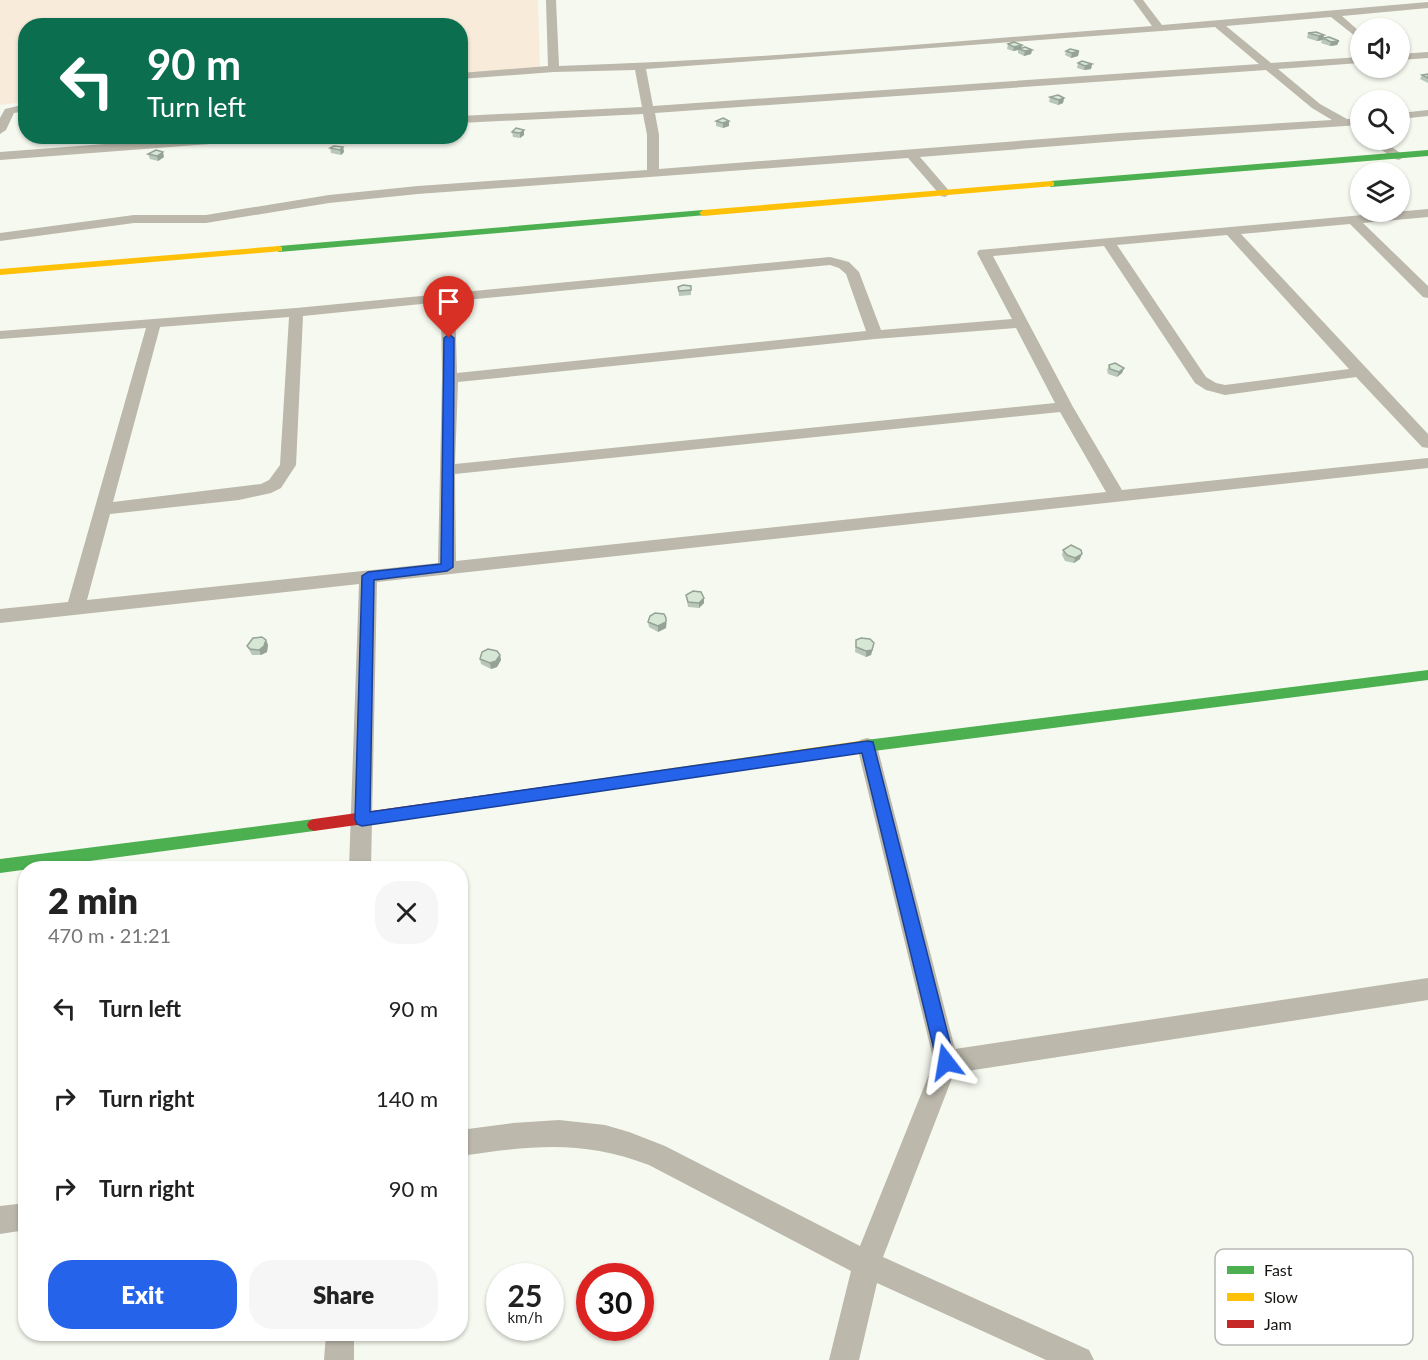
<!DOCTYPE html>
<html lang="en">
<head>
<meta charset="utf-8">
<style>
  body { margin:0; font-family:Lato,sans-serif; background:#f6f6f6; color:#222; height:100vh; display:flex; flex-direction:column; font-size:22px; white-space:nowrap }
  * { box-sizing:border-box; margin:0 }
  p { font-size:20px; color:#767676 }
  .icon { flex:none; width:33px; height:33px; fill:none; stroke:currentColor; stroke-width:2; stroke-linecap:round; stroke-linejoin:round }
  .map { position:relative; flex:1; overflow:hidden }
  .drawer { position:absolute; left:18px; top:861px; width:450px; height:480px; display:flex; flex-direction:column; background:#fff; border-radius:24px; box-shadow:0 2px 4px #0004 }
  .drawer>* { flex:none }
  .guide { position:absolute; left:18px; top:18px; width:450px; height:126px; border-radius:24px; box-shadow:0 2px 4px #0004; background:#0b6e4f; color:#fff; overflow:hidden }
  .tools { position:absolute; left:1350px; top:18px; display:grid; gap:12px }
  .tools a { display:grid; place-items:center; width:60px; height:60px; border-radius:50%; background:#fff; box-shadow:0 2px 4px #0004; font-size:30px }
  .speed { position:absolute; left:486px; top:1263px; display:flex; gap:12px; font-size:30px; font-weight:700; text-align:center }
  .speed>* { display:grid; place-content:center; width:78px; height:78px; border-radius:50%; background:#fff; box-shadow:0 2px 4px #0004; line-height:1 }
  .speed small { font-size:15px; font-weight:400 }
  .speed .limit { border:9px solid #d22; background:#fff; color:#111 }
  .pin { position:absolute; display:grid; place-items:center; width:51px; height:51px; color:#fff; margin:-62px -26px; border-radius:50% 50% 50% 0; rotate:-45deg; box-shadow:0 0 6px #0007 }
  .pin .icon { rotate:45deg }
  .me { position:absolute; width:66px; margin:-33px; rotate:346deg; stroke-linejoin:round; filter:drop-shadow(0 0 4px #0008) }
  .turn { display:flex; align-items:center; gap:21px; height:126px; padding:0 30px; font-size:27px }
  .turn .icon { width:78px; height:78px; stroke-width:2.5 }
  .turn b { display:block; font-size:42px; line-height:51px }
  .round { display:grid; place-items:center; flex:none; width:63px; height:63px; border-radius:24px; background:#f6f6f6 }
  .summary { display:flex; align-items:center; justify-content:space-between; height:102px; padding:0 30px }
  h1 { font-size:36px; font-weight:800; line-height:45px }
  .button { display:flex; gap:12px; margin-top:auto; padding:12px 30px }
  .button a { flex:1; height:69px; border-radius:24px; background:#2563eb; color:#fff; font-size:24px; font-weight:800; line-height:69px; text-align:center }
  .button a+a { background:#f6f6f6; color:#222 }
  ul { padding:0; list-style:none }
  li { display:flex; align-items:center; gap:18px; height:90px; padding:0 30px }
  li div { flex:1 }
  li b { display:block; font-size:22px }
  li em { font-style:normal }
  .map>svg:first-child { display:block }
  .green { fill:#f9ebda }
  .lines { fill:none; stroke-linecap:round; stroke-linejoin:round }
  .street { fill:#bcb8ab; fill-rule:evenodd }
  .fast { fill:#4caf50; fill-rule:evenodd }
  .slow { fill:#ffc107; fill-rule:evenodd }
  .jam { fill:#c62828; fill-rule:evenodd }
  .wall { fill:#b8c7b7 }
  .shaded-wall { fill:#96a295 }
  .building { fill:#d6e7d5; stroke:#96a295; stroke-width:1.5 }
  .route { fill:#2563eb; stroke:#184099; stroke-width:1.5 }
  .key { fill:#fff; stroke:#b8b9b7; stroke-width:1.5 }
  .key-label { font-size:16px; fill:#13150f }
</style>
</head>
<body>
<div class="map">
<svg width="1428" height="1360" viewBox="0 0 1428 1360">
  <rect width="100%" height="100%" fill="#f6f9ef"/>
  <path class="green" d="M 0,0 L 538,0 L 540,69 L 461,73 L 460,26 L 26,26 L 25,102 L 0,105 Z"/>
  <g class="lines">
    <path class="street" d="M 546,0 L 556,0 L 559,66 C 757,60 955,41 1152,26 L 1133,0 L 1143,0 L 1162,25 L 1428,2 L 1428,8 L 1342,16 L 1360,32 L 1360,40 L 1331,17 L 1226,26 L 1271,63 L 1360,57 L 1360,63 L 1278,69 L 1320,104 L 1347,119 L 1360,119 L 1360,125 L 1120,141 L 920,157 L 951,193 L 945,197 L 941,196 L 908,158 L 418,194 L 329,203 L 206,223 L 134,223 L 0,241 L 0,233 L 134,215 L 206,215 L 329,195 L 418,186 L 647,170 L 647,135 L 643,114 L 460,123 L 460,116 L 642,107 L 635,70 L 554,72 L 460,79 L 460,73 L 548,66 ZM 1215,27 L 1259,64 L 653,106 L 646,69 ZM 1266,70 L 1312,108 L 1332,120 L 1120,133 L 659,169 L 659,135 L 655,113 Z
      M 1428,52 L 1428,58 L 1400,60 L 1400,54 Z
      M 26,104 L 26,111 L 14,113 L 6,130 L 0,134 L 0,118 L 5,109 Z
      M 1428,110 L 1428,116 L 1400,119 L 1400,113 Z
      M 209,136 L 269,136 L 263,140 L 0,160 L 0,152 Z
      M 1367,140 L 1381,140 L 1405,156 L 1399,160 L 1395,159 Z
      M 1428,209 L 1428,217 L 1363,223 L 1428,286 L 1428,298 L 1423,297 L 1350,224 L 1241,234 L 1428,434 L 1428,448 L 1422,447 L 1356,377 L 1225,395 L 1206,390 L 1195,383 L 1104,246 L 993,256 L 1073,407 L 1122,490 L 1428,458 L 1428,468 L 377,582 L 371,868 L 349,868 L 359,584 L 0,623 L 0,609 L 68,602 L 146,328 L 0,339 L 0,331 L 296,308 L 830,257 L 849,262 L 859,272 L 881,330 L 1012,319 L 977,253 L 979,250 ZM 1227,235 L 1349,369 L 1225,385 L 1216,383 L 1206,377 L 1117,245 ZM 830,265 L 839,268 L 846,274 L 866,331 L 457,373 L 455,301 ZM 441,302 L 442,378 L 438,563 L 87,600 L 110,514 L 239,500 L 271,493 L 281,488 L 296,465 L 303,316 ZM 289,317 L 280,465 L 269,480 L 261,484 L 113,502 L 160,327 ZM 1016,328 L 1055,403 L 455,464 L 458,382 L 875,339 ZM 1060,412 L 1106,492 L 456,561 L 455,474 Z
      M 867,738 L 874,740 L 877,746 L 955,1049 L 1428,978 L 1428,1000 L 954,1073 L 883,1257 L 1089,1350 L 1094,1360 L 1046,1360 L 877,1283 L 859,1360 L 829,1360 L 851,1271 L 649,1165 C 581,1139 531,1146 460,1156 L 460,1130 L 513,1123 L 559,1120 L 605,1125 L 629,1132 L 665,1146 L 860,1246 L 934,1062 L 857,746 L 860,740 Z
      M 26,1203 L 26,1230 L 0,1234 L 0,1206 Z
      M 326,1334 L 354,1334 L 354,1360 L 324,1360 Z"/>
    <path class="fast" d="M 1428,150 L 1428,156 L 1051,187 L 1047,184 L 1051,181 Z
      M 703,210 L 707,213 L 706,215 L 279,252 L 274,249 L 279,246 Z
      M 1428,670 L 1428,680 L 866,752 L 861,750 L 859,746 L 861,742 L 866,740 Z
      M 314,819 L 319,821 L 321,825 L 319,829 L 314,831 L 0,873 L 0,859 Z"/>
    <path class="slow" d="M 1051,181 L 1054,182 L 1054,186 L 703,216 L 699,213 L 703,210 Z
      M 279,246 L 282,247 L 282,251 L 0,275 L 0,269 Z
      M 866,740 L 871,742 L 873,746 L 871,750 L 866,752 L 570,795 L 565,793 L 563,789 L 565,785 L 570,783 Z"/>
    <path class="jam" d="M 570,783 L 575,785 L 577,789 L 575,793 L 570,795 L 314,831 L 309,829 L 307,825 L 309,821 L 314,819 Z"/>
  </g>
  <path class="wall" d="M 1308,33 L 1324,35 L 1323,38 L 1339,41 L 1337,45 L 1330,46 L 1321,43 L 1322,40 L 1317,41 L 1307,38 Z
    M 1008,44 L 1022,45 L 1021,48 L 1032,50 L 1031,54 L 1024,56 L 1018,53 L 1018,50 L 1013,51 L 1007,49 Z
    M 1066,51 L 1079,51 L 1078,56 L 1071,58 L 1065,55 Z
    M 1078,63 L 1092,64 L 1091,69 L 1084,70 L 1077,68 Z
    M 1428,74 L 1428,83 L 1420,79 L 1422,75 Z
    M 1050,97 L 1064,98 L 1063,103 L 1058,105 L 1049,102 Z
    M 716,121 L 729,121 L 729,126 L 723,128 L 716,126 Z
    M 516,128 L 524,135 L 520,138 L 513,137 L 512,132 Z
    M 362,136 L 375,136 L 375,141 L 367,143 L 363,141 Z
    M 343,147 L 344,152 L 341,155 L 331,153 L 330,148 Z
    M 148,154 L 164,157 L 158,161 L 150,159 Z
    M 691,286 L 691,295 L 679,296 L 678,287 Z
    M 1109,365 L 1124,368 L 1122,373 L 1117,377 L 1108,374 L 1107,370 Z
    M 1063,550 L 1080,559 L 1074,563 L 1065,561 L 1062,555 Z
    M 686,595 L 704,603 L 699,608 L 688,607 Z
    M 648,622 L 667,623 L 666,628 L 658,632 L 649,627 Z
    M 266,640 L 268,645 L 267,652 L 261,655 L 252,655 L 247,646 Z
    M 856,640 L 873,648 L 871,655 L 866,657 L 855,652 Z
    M 500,655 L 501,660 L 497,667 L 491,669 L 481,664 L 480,659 Z"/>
  <path class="shaded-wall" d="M 1324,35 L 1323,40 L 1317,41 L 1319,36 Z
    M 1339,41 L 1337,45 L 1330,46 L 1331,42 Z
    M 1022,45 L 1021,50 L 1019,49 L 1018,50 L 1013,51 L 1014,47 Z
    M 1032,50 L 1031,54 L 1024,56 L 1025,51 Z
    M 1079,51 L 1078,56 L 1071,58 L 1072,53 Z
    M 1092,64 L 1091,69 L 1084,70 L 1085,66 Z
    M 1064,98 L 1063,103 L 1058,105 L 1059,100 Z
    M 729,121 L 729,126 L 723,128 L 723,123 Z
    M 524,130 L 524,135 L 520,138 L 520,133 Z
    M 375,136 L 375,141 L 367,143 L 366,138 Z
    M 343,147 L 344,152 L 341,155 L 340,150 Z
    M 163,152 L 164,157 L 158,161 L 157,156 Z
    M 1124,368 L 1122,373 L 1117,377 L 1119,372 Z
    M 1082,554 L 1080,559 L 1074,563 L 1075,558 Z
    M 704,598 L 704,603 L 699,608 L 699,603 Z
    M 666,618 L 666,628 L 658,632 L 658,626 Z
    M 266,640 L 268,645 L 267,652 L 261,655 L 259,650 Z
    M 874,643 L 871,655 L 866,657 L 866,651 Z
    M 500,655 L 501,660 L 497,667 L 491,669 L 490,663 Z"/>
  <path class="building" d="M 1316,32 L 1324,35 L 1319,36 L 1308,33 Z
    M 1329,37 L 1339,41 L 1331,42 L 1323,38 Z
    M 1014,42 L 1022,45 L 1014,47 L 1008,44 Z
    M 1025,47 L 1032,50 L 1025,51 L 1019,49 Z
    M 1070,49 L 1079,51 L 1072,53 L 1066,51 Z
    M 1082,61 L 1092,64 L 1085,66 L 1078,63 Z
    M 1428,74 L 1428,78 L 1422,75 Z
    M 1058,95 L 1064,98 L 1059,100 L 1050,97 Z
    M 723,118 L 729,121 L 723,123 L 716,121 Z
    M 516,128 L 524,130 L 520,133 L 512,132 Z
    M 334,146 L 343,147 L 340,150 L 330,148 Z
    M 156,150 L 163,152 L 157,156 L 148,154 Z
    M 683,285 L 691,286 L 691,290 L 679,291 L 678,287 Z
    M 1115,363 L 1124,368 L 1119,372 L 1110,369 L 1109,365 Z
    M 1071,545 L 1081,550 L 1082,554 L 1075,558 L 1067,555 L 1063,550 Z
    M 693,591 L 701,592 L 704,598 L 699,603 L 688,602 L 686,595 Z
    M 655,613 L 664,614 L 666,618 L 666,622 L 658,626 L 648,622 L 650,616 Z
    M 262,637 L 266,640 L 264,646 L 259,650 L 250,649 L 247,646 L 253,638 Z
    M 861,638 L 870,639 L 874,643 L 872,650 L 866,651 L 856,647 L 856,640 Z
    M 488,649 L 497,651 L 500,655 L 496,661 L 490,663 L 480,659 L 482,652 Z"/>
  <path class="route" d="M 449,334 L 454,338 L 453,567 L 447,571 L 374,580 L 370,812 L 867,741 L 873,742 L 955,1062 L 952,1068 L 946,1070 L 940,1068 L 937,1062 L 862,753 L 362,826 L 357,824 L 355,819 L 362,576 L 368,572 L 441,564 L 444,338 Z"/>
  <rect x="1215" y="1249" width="198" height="96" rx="9" class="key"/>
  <rect x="1227" y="1266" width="27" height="8" fill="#4caf50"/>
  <rect x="1227" y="1293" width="27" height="8" fill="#ffc107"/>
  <rect x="1227" y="1320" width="27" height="8" fill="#c62828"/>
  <g class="key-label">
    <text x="1264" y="1276">Fast</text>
    <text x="1264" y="1303">Slow</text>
    <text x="1264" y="1330">Jam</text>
  </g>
</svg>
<div class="tools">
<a><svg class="icon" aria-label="sound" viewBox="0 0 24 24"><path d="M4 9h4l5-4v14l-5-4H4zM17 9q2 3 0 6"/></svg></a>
<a><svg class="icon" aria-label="search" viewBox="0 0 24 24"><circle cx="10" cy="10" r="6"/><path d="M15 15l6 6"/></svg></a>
<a><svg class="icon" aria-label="layers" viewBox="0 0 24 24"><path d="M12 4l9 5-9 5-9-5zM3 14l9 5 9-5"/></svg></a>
</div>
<div class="speed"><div>25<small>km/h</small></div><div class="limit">30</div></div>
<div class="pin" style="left:449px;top:338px;background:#d93025"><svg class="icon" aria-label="arrive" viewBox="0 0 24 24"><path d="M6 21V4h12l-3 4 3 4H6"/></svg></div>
<svg class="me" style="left:946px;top:1062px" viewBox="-20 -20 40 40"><path d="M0-17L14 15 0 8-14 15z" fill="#2563eb" stroke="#fff" stroke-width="4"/></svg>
<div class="guide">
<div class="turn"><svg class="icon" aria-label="left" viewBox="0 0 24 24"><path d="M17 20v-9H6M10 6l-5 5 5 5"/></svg><div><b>90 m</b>Turn left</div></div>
</div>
<section class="drawer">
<div class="summary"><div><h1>2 min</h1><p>470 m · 21:21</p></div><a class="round"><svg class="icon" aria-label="close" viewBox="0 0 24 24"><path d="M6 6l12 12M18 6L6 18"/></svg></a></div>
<ul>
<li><svg class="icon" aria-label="left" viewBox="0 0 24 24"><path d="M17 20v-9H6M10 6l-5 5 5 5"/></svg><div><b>Turn left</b></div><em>90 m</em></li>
<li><svg class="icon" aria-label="right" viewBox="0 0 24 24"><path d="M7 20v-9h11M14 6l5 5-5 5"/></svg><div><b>Turn right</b></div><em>140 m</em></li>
<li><svg class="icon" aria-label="right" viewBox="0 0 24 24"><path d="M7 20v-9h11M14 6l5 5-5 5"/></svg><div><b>Turn right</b></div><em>90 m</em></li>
</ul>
<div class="button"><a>Exit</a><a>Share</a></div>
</section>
</div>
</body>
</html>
